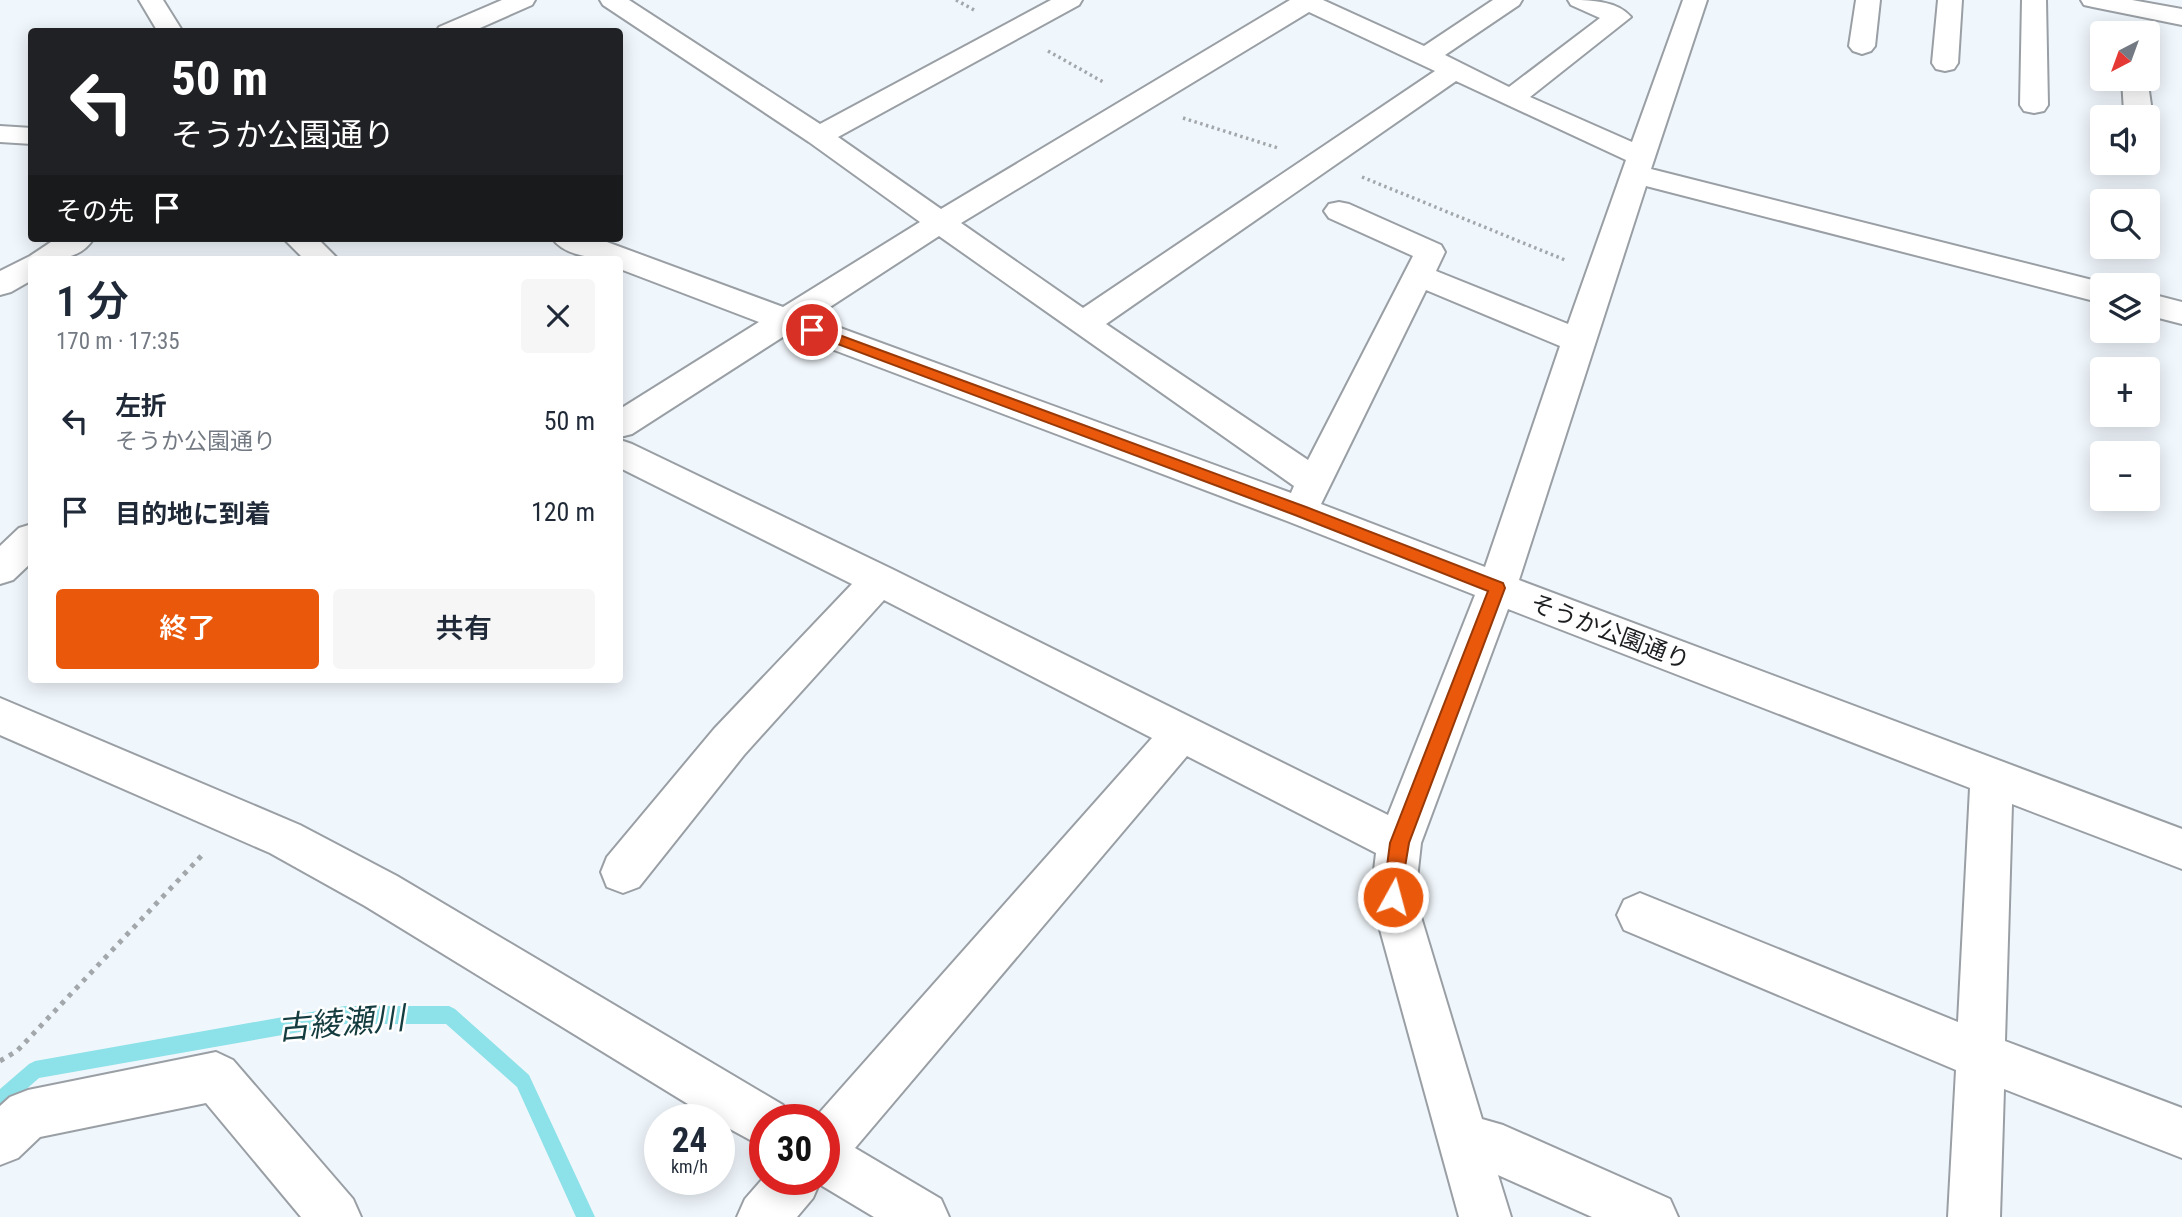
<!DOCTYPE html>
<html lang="ja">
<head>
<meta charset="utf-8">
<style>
  body { margin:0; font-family:"Roboto Condensed","Noto Sans JP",sans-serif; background:#f6f6f7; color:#1f2937; height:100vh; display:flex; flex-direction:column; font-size:26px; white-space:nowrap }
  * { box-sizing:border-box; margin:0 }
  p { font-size:23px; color:#747a83 }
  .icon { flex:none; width:38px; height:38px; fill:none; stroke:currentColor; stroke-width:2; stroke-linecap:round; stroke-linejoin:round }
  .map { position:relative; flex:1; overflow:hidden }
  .panel { position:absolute; left:28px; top:256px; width:595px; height:427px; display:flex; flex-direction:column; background:#fff; border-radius:7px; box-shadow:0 4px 18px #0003 }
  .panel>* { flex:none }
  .guide { position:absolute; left:28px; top:28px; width:595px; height:214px; border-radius:7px; box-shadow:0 4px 18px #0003; background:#202124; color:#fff; overflow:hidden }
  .needle { width:46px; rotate:221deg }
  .controls { position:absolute; left:2090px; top:21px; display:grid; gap:14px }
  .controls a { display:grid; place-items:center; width:70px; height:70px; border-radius:7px; background:#fff; box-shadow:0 4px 18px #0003; font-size:35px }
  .speed { position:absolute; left:644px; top:1104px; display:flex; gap:14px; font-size:35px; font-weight:700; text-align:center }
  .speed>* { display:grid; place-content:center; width:91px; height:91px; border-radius:50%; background:#fff; box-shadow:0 4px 18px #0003; line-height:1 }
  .speed small { font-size:18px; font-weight:400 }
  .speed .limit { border:10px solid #d22; background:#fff; color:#111 }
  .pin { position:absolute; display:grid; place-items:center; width:60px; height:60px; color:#fff; margin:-30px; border:4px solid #fff; border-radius:50%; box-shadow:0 2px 7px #0007 }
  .me { position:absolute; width:77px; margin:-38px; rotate:7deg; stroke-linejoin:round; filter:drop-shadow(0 0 5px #0008) }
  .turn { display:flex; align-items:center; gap:24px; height:147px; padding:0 28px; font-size:32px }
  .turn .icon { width:91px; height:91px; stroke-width:2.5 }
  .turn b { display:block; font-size:49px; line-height:60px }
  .then { display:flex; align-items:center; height:66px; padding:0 28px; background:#0003; gap:14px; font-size:26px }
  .round { display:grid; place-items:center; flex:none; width:74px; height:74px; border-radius:7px; background:#f6f6f7 }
  .overview { display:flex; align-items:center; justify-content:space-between; height:119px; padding:0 28px }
  h1 { font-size:42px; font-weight:600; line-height:52px }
  .action { display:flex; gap:14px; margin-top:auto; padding:14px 28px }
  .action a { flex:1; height:80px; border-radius:7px; background:#ea580c; color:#fff; font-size:28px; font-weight:600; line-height:80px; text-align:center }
  .action a+a { background:#f6f6f7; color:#1f2937 }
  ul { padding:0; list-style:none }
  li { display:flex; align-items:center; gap:21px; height:91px; padding:0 28px }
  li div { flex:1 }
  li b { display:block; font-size:26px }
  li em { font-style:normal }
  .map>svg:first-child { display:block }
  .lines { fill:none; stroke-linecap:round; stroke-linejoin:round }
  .stream { fill:#8de1e8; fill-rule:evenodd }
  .minor-casing { stroke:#999fa4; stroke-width:4 }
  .path-far1 { stroke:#a2a7ab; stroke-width:3.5; stroke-dasharray:2.5 3.5; stroke-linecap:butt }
  .path { stroke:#a2a7ab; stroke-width:5; stroke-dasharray:4.5 6; stroke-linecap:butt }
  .minor { fill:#fff; fill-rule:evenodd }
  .route { fill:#ea580c; stroke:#983908; stroke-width:2 }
  .labels { text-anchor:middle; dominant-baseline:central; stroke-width:5; stroke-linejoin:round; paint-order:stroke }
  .street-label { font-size:24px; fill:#1c1e20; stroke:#fff }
  .near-water-label { font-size:32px; font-style:italic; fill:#153d40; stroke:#fff }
</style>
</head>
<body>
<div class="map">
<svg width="2182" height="1217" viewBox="0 0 2182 1217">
  <rect width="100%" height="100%" fill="#f0f7fc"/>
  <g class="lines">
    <path class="stream" d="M 345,1006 L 449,1006 L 455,1009 L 529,1075 L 595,1217 L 576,1217 L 517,1087 L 446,1024 L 345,1024 L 39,1078 L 6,1107 L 0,1110 L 0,1089 L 29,1064 L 35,1061 Z"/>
    <g class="minor-casing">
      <path id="minor" d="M 139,0 L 163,0 L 183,32 L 158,32 Z
        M 502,0 L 535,0 L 532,5 L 471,32 L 436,32 L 439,27 Z
        M 600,0 L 629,0 L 820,124 L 1051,0 L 1082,0 L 1079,5 L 838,137 L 941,209 L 1290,0 L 1323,0 L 1424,46 L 1493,0 L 1522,0 L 1519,5 L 1445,55 L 1509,87 L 1600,18 L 1571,5 L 1568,0 C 1588,0 1617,0 1631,17 L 1530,97 L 1632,142 L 1683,0 L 1707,0 L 1651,169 L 2112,285 L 2102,285 L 2102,303 L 1646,186 L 1519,580 L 2182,829 L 2182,869 L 2012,804 L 2005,1041 L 2182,1108 L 2182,1158 L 2004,1089 L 2000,1217 L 1948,1217 L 1956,1070 L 1624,930 L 1617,915 L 1624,900 L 1640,893 L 1958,1022 L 1970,788 L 1508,609 L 1421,843 L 1415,897 L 1482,1119 L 1503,1125 L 1670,1199 L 1678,1217 L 1592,1217 L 1498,1175 L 1511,1217 L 1459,1217 L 1371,897 L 1376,853 L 1187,756 L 855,1148 L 941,1199 L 949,1217 L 874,1217 L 819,1184 L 813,1198 L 797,1217 L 737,1217 L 745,1199 L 765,1176 L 765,1180 L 824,1180 L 824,1120 L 813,1120 L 1152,738 L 884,600 L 744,755 L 639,887 L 623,893 L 607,887 L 601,872 L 607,857 L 714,729 L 852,584 L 620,468 L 620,440 L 632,444 L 892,569 L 1388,815 L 1475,595 L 1287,521 L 789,333 L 632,434 L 620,437 L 620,409 L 759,322 L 620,269 L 620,259 C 599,259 564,257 552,238 L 596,238 L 783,307 L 920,222 L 809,142 L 603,5 ZM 1309,12 L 1435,71 L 1083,308 L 961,223 ZM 1456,81 L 1626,160 L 1568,324 L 1436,271 L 1445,252 L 1441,245 L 1349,204 L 1339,202 L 1329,204 L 1324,211 L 1329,218 L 1413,256 L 1308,460 L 1106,324 ZM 939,236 L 1294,486 L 1291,493 L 813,318 ZM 1426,290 L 1560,346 L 1485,567 L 1321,504 Z
        M 1856,0 L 1880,0 L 1875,46 L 1871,51 L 1862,54 L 1853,51 L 1849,46 Z
        M 1938,0 L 1962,0 L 1958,63 L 1954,69 L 1945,71 L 1936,69 L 1932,63 Z
        M 2022,0 L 2046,0 L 2048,105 L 2044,111 L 2034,113 L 2024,111 L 2020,105 Z
        M 2081,0 L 2132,0 L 2182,9 L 2182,25 L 2093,7 L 2084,5 Z
        M 2147,77 L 2152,112 L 2147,118 L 2128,117 L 2124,112 L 2122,79 Z
        M 0,126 L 32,128 L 32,144 L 0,142 Z
        M 57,238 L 94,238 C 80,261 55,259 32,259 L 32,280 L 11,292 L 0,295 L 0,271 L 30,256 Z
        M 283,238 L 317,238 L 338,259 L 304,259 Z
        M 2147,293 L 2182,302 L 2182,324 L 2147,315 Z
        M 32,524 L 32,562 L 13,580 L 0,584 L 0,546 L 19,528 Z
        M 0,698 L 300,825 L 397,876 L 783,1105 L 789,1120 L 765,1120 L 765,1148 L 719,1123 L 719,1120 L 714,1120 L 365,906 L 270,853 L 0,735 Z
        M 216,1052 L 233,1060 L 353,1199 L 361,1217 L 301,1217 L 206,1103 L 40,1137 L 18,1158 L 0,1165 L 0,1106 L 10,1097 L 28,1090 Z"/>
    </g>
    <path class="path-far1" d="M 956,0 L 976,11
      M 1048,51 L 1105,83
      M 1183,118 L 1278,148
      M 1362,177 L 1565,260"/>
    <path class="path" d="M 0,1061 L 17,1051 L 205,852"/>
    <use href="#minor" class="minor"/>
  </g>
  <path class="route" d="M 812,325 L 1306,507 L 1503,583 L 1505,588 L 1409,843 L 1399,903 L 1393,906 L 1386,903 L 1383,897 L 1390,843 L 1488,591 L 1295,515 L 808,333 L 806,330 Z"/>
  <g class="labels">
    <g class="street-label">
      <text transform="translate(1610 632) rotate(21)">そうか公園通り</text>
    </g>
    <g class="near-water-label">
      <text transform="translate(341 1023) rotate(-5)">古綾瀬川</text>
    </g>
  </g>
</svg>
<div class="controls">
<a><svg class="needle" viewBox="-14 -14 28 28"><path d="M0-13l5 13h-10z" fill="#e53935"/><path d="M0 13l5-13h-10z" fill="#747a83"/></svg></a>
<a><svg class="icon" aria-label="sound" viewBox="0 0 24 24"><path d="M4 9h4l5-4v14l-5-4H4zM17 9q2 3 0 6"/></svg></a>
<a><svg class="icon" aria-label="search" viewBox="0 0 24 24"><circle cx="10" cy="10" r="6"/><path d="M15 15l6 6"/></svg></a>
<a><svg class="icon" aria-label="layers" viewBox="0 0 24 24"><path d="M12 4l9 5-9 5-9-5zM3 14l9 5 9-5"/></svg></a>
<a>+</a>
<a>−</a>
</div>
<div class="speed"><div>24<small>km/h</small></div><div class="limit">30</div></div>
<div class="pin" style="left:812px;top:330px;background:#d93025"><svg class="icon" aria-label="arrive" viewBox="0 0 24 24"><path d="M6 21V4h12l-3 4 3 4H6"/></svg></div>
<svg class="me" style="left:1393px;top:897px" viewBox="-20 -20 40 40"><circle r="17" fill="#ea580c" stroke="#fff" stroke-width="3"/><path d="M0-11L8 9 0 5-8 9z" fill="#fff"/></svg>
<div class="guide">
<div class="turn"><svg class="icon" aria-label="left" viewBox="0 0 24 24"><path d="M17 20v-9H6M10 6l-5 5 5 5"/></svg><div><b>50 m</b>そうか公園通り</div></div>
<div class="then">その先<svg class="icon" aria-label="arrive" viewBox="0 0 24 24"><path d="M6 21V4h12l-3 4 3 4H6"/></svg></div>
</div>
<section class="panel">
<div class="overview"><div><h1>1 分</h1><p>170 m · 17:35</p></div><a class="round"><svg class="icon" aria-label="close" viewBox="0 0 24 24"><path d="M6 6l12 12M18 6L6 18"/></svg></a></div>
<ul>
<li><svg class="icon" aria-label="left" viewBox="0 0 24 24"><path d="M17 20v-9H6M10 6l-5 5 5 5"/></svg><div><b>左折</b><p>そうか公園通り</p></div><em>50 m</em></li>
<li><svg class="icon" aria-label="arrive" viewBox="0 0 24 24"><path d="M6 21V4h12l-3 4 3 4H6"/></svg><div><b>目的地に到着</b></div><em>120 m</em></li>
</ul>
<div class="action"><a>終了</a><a>共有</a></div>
</section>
</div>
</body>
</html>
